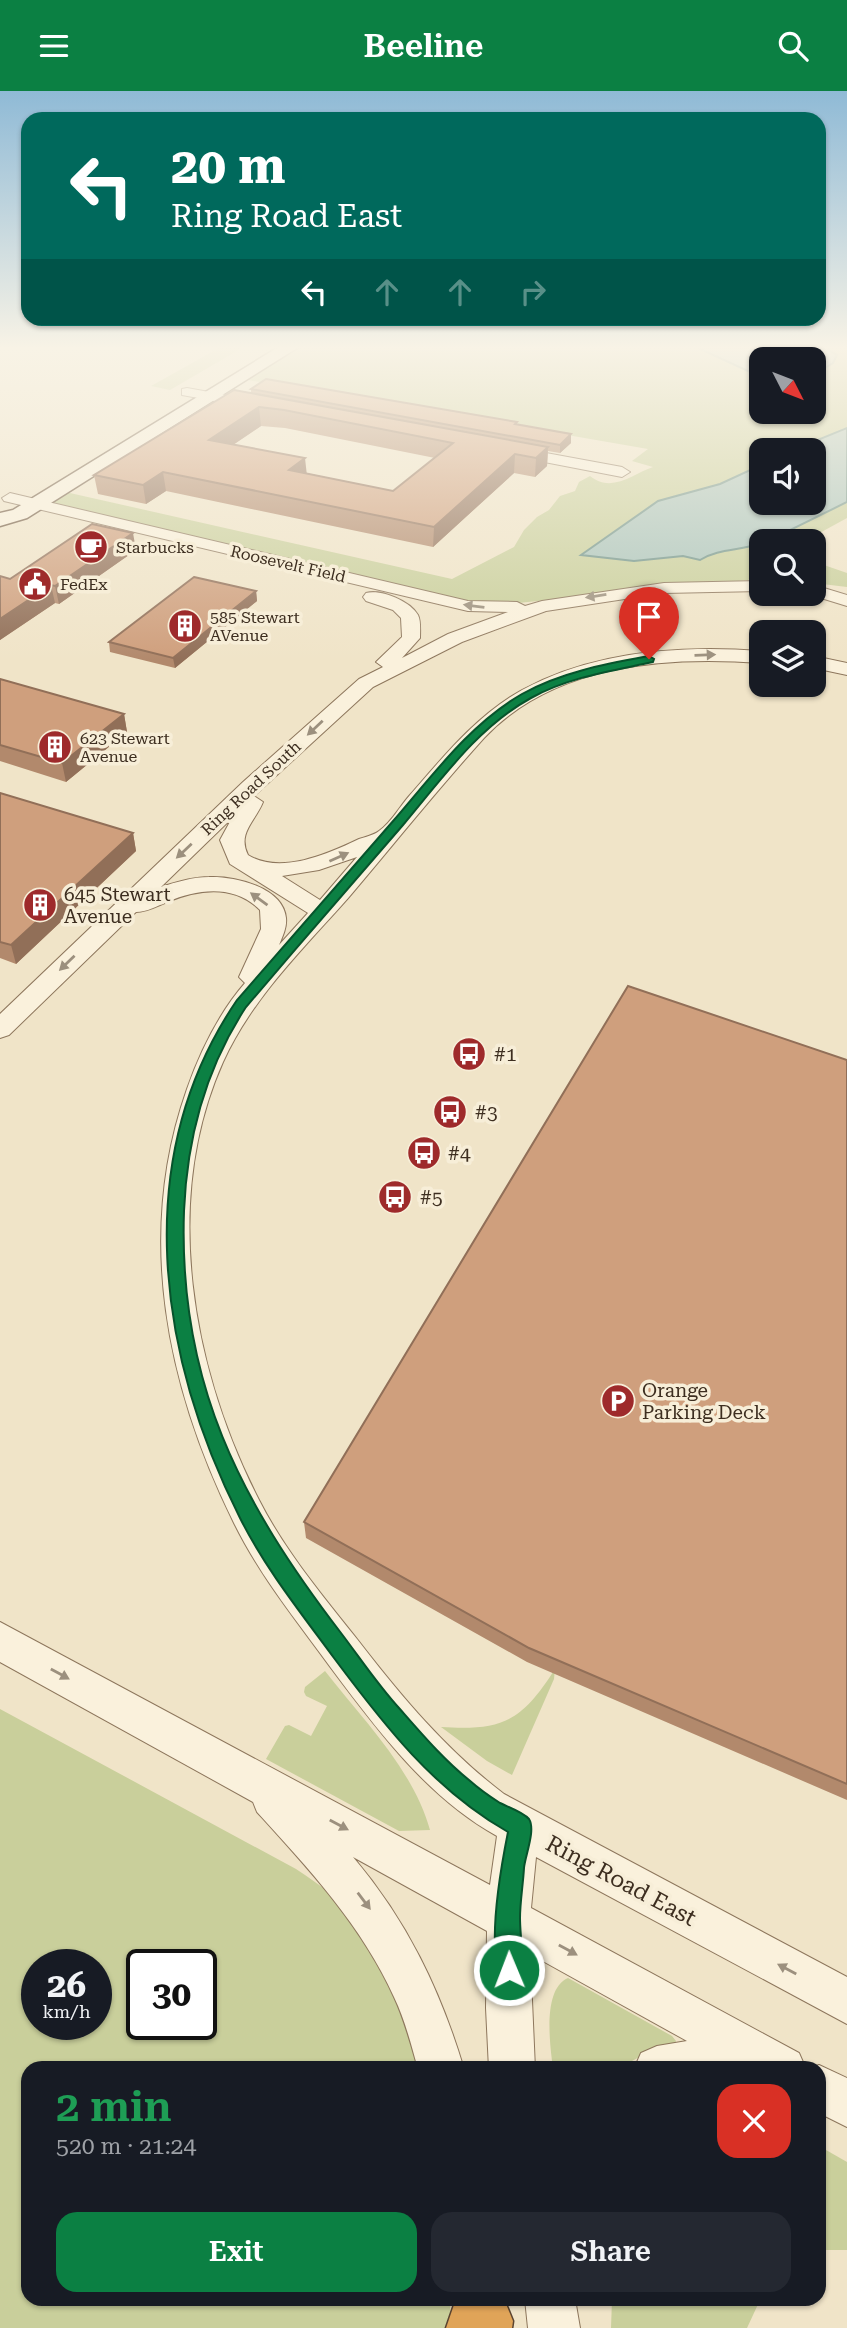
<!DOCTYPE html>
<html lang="en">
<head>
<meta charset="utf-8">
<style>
  body { margin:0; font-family:"Roboto Serif",serif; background:#242831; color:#f1f3f6; height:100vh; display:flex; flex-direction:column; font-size:26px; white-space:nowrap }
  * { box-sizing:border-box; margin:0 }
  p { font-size:23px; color:#9ea1a6 }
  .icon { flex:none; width:38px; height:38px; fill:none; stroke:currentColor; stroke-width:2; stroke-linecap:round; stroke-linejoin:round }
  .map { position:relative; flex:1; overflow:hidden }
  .details { position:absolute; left:21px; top:1970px; width:805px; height:245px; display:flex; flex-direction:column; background:#171b24; border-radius:21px; box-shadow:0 2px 5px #0004 }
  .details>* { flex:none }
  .hud { position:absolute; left:21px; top:21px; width:805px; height:214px; border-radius:21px; box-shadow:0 2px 5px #0004; background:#00695c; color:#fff; overflow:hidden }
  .needle { width:46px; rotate:132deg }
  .buttons { position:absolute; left:749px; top:256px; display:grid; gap:14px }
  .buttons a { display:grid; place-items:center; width:77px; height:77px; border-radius:14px; background:#171b24; box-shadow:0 2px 5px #0004; font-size:35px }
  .speed { position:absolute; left:21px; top:1858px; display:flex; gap:14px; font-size:35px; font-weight:700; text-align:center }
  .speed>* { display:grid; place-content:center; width:91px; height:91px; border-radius:50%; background:#171b24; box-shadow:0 2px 5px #0004; line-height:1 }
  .speed small { font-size:18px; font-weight:400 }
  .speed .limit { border:4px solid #111; border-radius:10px; background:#fff; color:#111 }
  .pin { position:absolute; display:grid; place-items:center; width:60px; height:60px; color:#fff; margin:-72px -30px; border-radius:50% 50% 50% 0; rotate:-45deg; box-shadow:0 0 7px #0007 }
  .pin .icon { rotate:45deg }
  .me { position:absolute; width:77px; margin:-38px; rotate:359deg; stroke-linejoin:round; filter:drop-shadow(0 0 5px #0008) }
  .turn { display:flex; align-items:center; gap:24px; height:147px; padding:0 35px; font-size:32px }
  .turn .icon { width:91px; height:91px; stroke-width:2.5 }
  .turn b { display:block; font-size:49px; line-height:60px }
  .lanes { display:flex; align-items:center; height:66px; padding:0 35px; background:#0003; justify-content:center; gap:35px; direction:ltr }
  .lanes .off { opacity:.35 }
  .round { display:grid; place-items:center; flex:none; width:74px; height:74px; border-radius:21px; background:#242831 }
  .summary { display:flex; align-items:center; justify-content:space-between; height:119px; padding:0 35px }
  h1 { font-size:42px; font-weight:600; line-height:52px; color:#1e9e55 }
  .cta { display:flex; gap:14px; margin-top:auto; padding:14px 35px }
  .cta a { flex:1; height:80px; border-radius:21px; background:#0b8043; color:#fff; font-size:28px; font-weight:600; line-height:80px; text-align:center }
  .cta a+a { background:#242831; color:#f1f3f6 }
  header { display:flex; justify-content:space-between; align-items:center; height:91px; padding:0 35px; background:#0b8043; color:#fff; font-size:32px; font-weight:600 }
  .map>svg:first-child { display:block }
  .green { fill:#c9cf9b; fill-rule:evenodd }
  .water { fill:#a9c4bc; stroke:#6f938a; stroke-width:2 }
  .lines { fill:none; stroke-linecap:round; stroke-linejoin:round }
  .street-casing { stroke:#8d765c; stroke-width:2 }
  .secondary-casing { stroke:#6f573f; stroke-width:3 }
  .highway-casing { stroke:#5b4430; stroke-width:3 }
  .street { fill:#faf1dc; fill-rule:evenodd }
  .secondary { fill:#faf1dc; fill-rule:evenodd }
  .highway { fill:#e0a458; fill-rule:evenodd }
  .wall { fill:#b2896c; fill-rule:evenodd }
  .shaded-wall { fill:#916f58 }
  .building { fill:#cf9f7d; stroke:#916f58; stroke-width:2; fill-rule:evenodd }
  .oneway { fill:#9c907e }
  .route { fill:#0b8043; stroke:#07532c; stroke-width:2 }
  .labels { text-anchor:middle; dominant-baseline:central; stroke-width:7; stroke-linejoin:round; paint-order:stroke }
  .far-poi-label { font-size:16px; fill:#3d2e20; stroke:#f7eed8; text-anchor:start }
  .far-street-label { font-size:16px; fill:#3d2e20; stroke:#f7eed8 }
  .poi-label { font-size:19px; fill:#3d2e20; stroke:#f7eed8; text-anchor:start }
  .near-street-label { font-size:23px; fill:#3d2e20; stroke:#f7eed8 }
</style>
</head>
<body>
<header><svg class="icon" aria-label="menu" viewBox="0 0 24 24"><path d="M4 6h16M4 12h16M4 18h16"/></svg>Beeline<svg class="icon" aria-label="search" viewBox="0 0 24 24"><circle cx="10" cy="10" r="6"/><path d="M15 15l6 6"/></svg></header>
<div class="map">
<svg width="847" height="2237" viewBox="0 0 847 2237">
  <rect width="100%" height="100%" fill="#f0e4c8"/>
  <path class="green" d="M 219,257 L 242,257 L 170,299 L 151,295 Z
    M 292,257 L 847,257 L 847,427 L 805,450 L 761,450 L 761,482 L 748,489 L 508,513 L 485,512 L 441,505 L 42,412 L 61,400 L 452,488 L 514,456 L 524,439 L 537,426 L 549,419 L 560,405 L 575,400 L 579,391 L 590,385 C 612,403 634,382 653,376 L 632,370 L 648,358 L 242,288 ZM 761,268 L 814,268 L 814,320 L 761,320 ZM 761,359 L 814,359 L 814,411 L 761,411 Z
    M 822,467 L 824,469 L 821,473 L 847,482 L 847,496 L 814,492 L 814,470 Z
    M 555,1578 L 554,1588 L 512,1684 L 487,1670 L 441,1636 C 503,1640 522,1630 555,1578 Z
    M 325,1580 C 363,1629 413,1678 430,1739 L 399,1740 L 266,1668 L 285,1635 L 289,1634 L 311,1645 L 327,1615 L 306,1605 L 304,1601 L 305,1596 Z
    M 0,1618 L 296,1778 C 308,1786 320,1794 331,1803 C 382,1847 400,1917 421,1977 L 28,1978 L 28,2208 L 450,2209 L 451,2237 L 0,2237 ZM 37,1874 L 96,1874 L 96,1934 L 37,1934 ZM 142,1874 L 201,1874 L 201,1934 L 142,1934 Z
    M 568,1887 L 672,1945 L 676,1950 L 674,1956 L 643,1964 L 619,1977 L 553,1977 C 550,1954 542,1898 568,1887 Z
    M 819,2055 L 847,2071 L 847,2159 L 819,2159 Z
    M 612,2209 L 612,2208 L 760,2209 L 747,2237 L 611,2237 Z"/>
  <path class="water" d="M 698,257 L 825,257 L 837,264 L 833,272 L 814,283 L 814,268 L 761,268 L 761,286 Z
    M 847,337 L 847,411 L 768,450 L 761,450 L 761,452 C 741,460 719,457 700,469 L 683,465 L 634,470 L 581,464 L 658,410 L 720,393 L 761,374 L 761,411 L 814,411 L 814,359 L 793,359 Z"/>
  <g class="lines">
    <g class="street-casing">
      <path id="street" d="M 187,297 L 259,310 L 266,314 L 259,318 L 182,304 L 182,298 Z
        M 508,355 L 622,376 L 630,381 L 622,386 L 503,363 L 500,360 Z
        M 10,402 L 468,510 L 517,511 L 525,515 L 542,510 L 664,492 L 761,490 L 761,500 L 664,502 L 546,520 L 462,551 L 373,596 L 254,705 L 263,711 C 255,731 237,742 248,764 C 280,784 328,763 359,748 C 365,746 374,744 379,740 C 391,732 400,715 410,704 C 444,665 477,624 522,599 C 594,560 681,554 761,560 L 761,572 C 665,565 554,573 484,647 C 437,699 394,753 349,806 C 303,858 252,907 223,971 C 161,1110 192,1278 259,1409 C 285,1460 322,1504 357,1548 C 401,1605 446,1659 504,1703 L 847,1886 L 847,1933 L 536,1766 L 531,1817 L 799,1962 L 806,1978 L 634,1978 L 641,1962 L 657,1955 L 687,1950 L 530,1863 L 535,1978 L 489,1978 L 486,1917 L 487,1840 L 353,1766 C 407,1830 440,1898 464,1978 L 418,1978 C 411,1953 405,1929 394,1906 C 362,1835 309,1778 257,1721 L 253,1711 L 0,1571 L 0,1531 L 490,1794 L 497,1745 C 428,1707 378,1640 331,1577 C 297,1530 260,1485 234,1432 C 167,1296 135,1145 187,998 C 200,961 219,922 245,892 L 239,886 L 261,838 L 260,819 C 234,793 198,798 167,811 C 157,815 147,821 136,821 L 9,944 L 0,947 L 0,923 L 243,691 L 359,588 L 383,576 L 376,571 L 402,546 L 401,527 L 393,519 L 366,510 L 363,506 L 366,502 C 381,498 410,510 418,524 C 421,530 420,540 420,547 L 402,567 L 448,543 L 508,521 L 468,520 L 4,410 L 2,407 ZM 232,727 L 220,749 L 230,773 L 308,822 L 279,854 C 283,845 287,836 286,827 C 283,796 234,785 209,786 C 193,786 176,791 161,796 ZM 357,766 L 320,809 L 282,785 L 319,779 Z
        M 814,494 L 847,504 L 847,515 L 808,503 L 814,502 Z
        M 814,565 L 847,572 L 847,584 L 814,577 Z
        M 819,1974 L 847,1987 L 847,2036 L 819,2022 L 819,1978 L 810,1978 Z
        M 525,2208 L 575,2208 L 580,2237 L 528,2237 Z"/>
    </g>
    <g class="secondary-casing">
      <path id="secondary" d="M 277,257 L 297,257 L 27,427 L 0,435 L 0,422 L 13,419 Z"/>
    </g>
    <g class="highway-casing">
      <path id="highway" d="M 456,2208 L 504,2208 L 513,2230 L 512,2237 L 446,2237 Z"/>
    </g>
    <use href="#street" class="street"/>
    <use href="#secondary" class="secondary"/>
    <use href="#highway" class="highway"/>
  </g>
  <path class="wall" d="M 251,298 L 517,331 L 517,334 L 571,352 L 560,362 L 548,360 L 547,375 L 535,386 L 514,382 L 433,456 L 166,400 L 146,413 L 98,403 L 94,384 L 251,302 ZM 261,335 L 285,337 L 435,367 L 393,400 L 306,382 L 233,354 Z
    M 136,459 L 59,513 L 55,512 L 0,549 L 0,485 L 10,488 Z
    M 256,500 L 257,510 L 175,577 L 110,561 L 109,551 Z
    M 0,588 L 124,623 L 127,641 L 66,691 L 0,670 Z
    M 0,702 L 133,742 L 136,760 L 16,873 L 0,867 Z
    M 847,969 L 847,1709 L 527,1571 L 306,1447 L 304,1431 Z"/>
  <path class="shaded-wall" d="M 259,316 L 261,335 L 212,368 L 209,349 Z
    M 571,343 L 571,352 L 560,362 L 560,354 Z
    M 548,356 L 547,375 L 535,386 L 536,367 Z
    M 515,363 L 514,382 L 433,456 L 434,436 Z
    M 305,367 L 307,385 L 289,379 Z
    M 163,381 L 166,400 L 146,413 L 143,394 Z
    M 133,442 L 136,459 L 59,513 L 55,495 Z
    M 51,494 L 55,512 L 0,549 L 0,528 Z
    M 256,500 L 257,510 L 175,577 L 173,567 Z
    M 124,623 L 127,641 L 66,691 L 62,672 Z
    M 133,742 L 136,760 L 16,873 L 11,854 Z"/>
  <path class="building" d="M 266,288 L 517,331 L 515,333 L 571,343 L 560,354 L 251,298 Z
    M 234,299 L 548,356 L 536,367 L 515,363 L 434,436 L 163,381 L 143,394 L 94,384 ZM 259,316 L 284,319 L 453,352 L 393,400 L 289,379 L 305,367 L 209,349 Z
    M 92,433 L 133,442 L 55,495 L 51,494 L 0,528 L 0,485 L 10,488 Z
    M 194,486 L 256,500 L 173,567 L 109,551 Z
    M 0,588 L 124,623 L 62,672 L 0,654 Z
    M 0,702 L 133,742 L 11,854 L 0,851 Z
    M 628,895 L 847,969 L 847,1693 L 529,1557 L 304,1431 Z"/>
  <defs><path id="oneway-solid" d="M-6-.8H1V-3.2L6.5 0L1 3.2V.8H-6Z" transform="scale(1.75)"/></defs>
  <g class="oneway">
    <use href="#oneway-solid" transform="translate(596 505) rotate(171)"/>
    <use href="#oneway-solid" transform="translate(474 515) rotate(-173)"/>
    <use href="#oneway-solid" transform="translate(705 564) rotate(-2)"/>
    <use href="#oneway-solid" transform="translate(315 637) rotate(137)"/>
    <use href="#oneway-solid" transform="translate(184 760) rotate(137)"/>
    <use href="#oneway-solid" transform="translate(339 766) rotate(-24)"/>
    <use href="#oneway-solid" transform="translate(259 808) rotate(-144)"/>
    <use href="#oneway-solid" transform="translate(67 872) rotate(136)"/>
    <use href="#oneway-solid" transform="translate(60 1583) rotate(29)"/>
    <use href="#oneway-solid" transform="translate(339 1734) rotate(28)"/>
    <use href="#oneway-solid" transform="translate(364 1810) rotate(53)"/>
    <use href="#oneway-solid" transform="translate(568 1859) rotate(29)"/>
    <use href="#oneway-solid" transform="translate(787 1878) rotate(-152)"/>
  </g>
  <linearGradient id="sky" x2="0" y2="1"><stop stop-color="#8fbad6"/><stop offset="0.45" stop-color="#f8f3e6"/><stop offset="1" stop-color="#f8f3e6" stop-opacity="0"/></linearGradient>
  <rect width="847" height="570" fill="url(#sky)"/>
  <path class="route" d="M 649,565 L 654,568 L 653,571 C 611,580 569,586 531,607 C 478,636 441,689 403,734 C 351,794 298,855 246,916 C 206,977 187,1047 184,1120 C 178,1291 240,1410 341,1542 C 360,1567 378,1594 399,1617 C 421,1642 443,1668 469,1689 C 478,1697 489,1705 500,1712 C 508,1716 523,1721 529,1728 C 536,1739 525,1765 524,1777 C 523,1794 520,1811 520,1827 C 520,1846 525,1870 518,1888 L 509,1891 L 501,1888 C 487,1855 501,1776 508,1741 C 434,1699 384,1634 334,1567 C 301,1522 265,1477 240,1427 C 158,1264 129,1068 237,909 C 289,849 341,789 394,729 C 433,684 470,633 522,603 C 561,581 606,573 649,565 Z"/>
  <defs>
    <g id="cafe-disc" transform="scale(1.75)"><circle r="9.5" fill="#9e2a2b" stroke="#f7eed8"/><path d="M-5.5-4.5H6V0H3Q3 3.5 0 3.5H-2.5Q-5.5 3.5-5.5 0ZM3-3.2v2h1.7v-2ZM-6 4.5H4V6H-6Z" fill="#fff"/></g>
    <g id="civic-disc" transform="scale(1.75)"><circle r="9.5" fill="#9e2a2b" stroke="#f7eed8"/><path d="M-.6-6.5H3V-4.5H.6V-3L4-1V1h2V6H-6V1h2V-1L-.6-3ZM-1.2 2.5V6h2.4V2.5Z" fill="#fff"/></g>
    <g id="building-disc" transform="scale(1.75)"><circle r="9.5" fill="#9e2a2b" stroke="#f7eed8"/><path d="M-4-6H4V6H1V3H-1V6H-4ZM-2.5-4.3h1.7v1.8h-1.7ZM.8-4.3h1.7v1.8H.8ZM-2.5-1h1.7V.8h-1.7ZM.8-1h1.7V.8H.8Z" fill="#fff"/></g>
    <g id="bus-disc" transform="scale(1.75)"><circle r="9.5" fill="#9e2a2b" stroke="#f7eed8"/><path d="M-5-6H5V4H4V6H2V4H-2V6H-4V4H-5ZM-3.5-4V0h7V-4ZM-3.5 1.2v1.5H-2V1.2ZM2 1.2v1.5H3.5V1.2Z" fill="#fff"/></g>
    <g id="parking-disc" transform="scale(1.75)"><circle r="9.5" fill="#9e2a2b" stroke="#f7eed8"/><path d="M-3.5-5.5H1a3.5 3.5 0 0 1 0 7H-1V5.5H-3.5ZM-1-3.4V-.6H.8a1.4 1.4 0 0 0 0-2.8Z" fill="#fff"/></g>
  </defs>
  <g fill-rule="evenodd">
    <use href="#cafe-disc" x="91" y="456"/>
    <use href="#civic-disc" x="35" y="493"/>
    <use href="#building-disc" x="185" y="535"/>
    <use href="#building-disc" x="55" y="656"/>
    <use href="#building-disc" x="40" y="814"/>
    <use href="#bus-disc" x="469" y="963"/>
    <use href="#bus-disc" x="450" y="1021"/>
    <use href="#bus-disc" x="424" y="1062"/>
    <use href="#bus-disc" x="395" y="1106"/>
    <use href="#parking-disc" x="618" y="1310"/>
  </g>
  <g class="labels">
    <g class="far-poi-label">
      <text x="116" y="456">Starbucks</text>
      <text x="60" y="493">FedEx</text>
      <text x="210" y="526">585 Stewart<tspan x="210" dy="18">AVenue</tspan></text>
      <text x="80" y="647">623 Stewart<tspan x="80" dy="18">Avenue</tspan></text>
    </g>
    <g class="far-street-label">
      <text transform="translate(288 473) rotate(13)">Roosevelt Field</text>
      <text transform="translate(251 697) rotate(-43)">Ring Road South</text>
    </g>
    <g class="poi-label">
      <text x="64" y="803">645 Stewart<tspan x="64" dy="22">Avenue</tspan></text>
      <text x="494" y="963">#1</text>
      <text x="475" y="1021">#3</text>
      <text x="448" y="1062">#4</text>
      <text x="420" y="1106">#5</text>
      <text x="642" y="1299">Orange<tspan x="642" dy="22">Parking Deck</tspan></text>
    </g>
    <g class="near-street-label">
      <text transform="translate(621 1790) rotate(28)">Ring Road East</text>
    </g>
  </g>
</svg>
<div class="buttons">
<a><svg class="needle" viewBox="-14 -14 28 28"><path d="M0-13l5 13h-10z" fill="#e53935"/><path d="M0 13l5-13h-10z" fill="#9ea1a6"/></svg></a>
<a><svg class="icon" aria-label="sound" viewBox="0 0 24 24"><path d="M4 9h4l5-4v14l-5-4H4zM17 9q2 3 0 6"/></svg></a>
<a><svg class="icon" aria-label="search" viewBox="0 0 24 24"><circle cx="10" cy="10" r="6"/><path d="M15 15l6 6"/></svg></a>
<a><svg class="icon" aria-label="layers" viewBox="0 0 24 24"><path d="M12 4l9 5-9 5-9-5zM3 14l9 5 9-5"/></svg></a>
</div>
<div class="speed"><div>26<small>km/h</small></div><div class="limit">30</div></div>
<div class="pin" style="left:649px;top:568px;background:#d93025"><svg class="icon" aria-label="arrive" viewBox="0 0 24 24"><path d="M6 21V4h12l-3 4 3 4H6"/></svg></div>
<svg class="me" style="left:509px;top:1879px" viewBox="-20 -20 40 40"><circle r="17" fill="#0b8043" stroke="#fff" stroke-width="3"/><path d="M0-11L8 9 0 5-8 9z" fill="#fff"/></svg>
<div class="hud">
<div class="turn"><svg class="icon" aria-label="left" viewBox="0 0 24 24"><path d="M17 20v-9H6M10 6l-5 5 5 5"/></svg><div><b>20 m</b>Ring Road East</div></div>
<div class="lanes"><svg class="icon" aria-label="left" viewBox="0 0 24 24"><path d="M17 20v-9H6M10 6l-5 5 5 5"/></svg><svg class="icon off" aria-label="ahead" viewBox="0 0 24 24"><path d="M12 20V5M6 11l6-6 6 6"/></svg><svg class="icon off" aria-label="ahead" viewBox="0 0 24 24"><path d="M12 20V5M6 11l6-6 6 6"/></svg><svg class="icon off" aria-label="right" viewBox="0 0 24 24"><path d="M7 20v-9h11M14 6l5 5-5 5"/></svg></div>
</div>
<section class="details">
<div class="summary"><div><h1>2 min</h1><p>520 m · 21:24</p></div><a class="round" style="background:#d93025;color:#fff"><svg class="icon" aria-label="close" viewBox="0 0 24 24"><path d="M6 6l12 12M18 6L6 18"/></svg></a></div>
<div class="cta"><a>Exit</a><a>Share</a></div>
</section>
</div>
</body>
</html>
